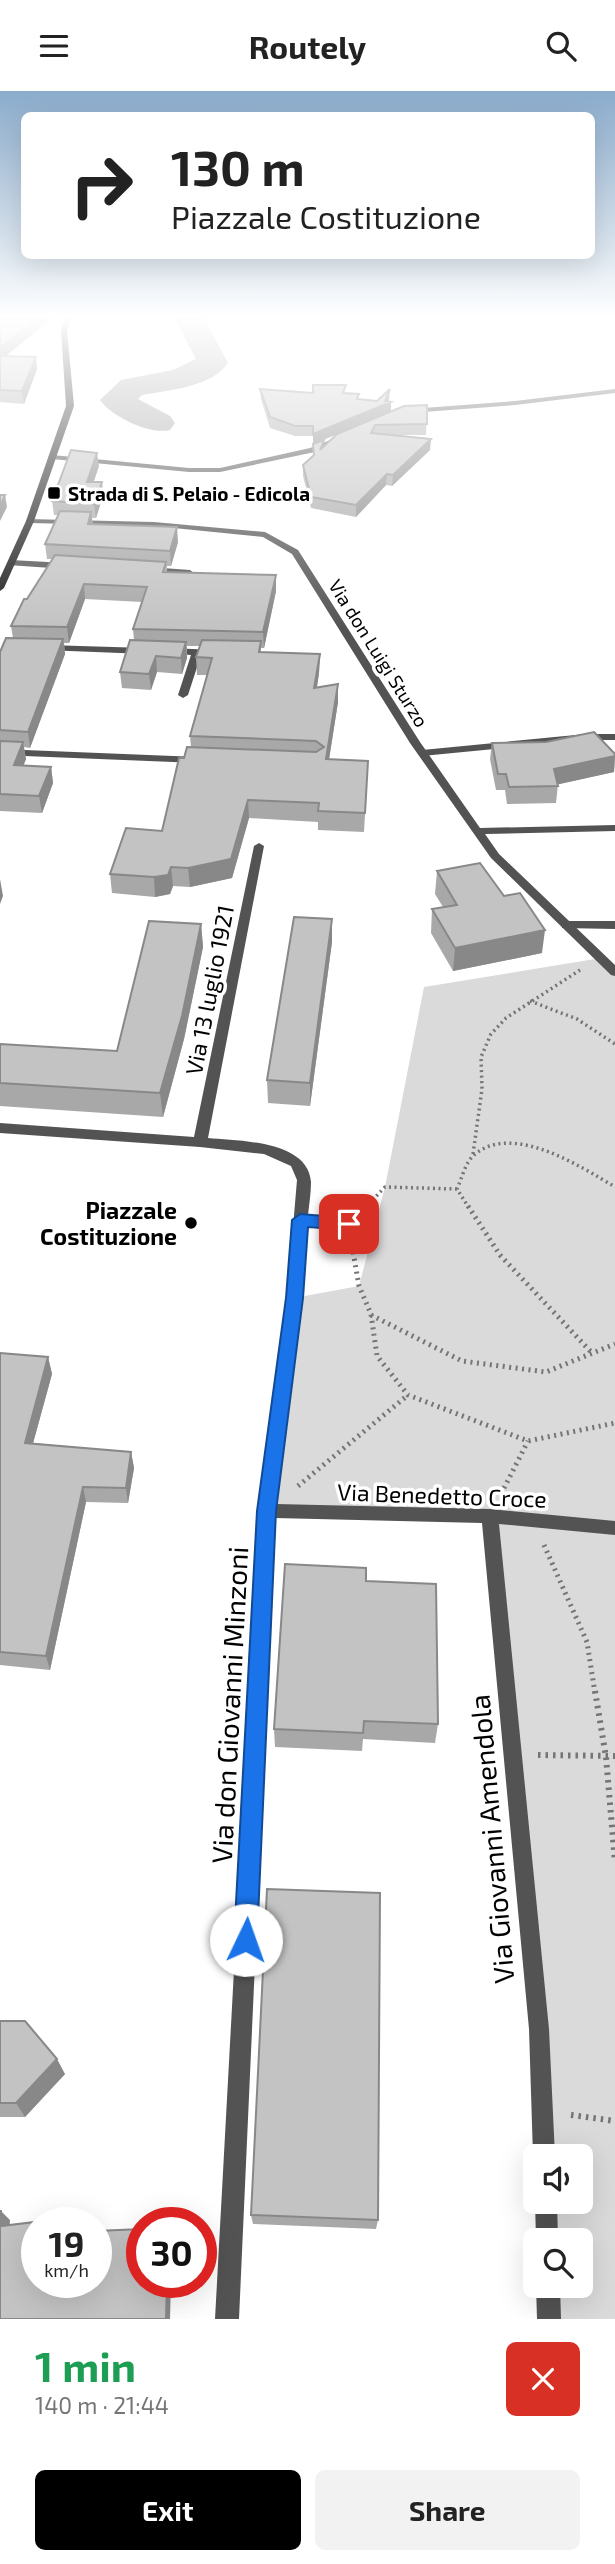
<!DOCTYPE html>
<html lang="en">
<head>
<meta charset="utf-8">
<style>
  body { margin:0; font-family:"Exo 2",sans-serif; background:#f2f2f2; color:#222; height:100vh; display:flex; flex-direction:column; font-size:26px; white-space:nowrap }
  * { box-sizing:border-box; margin:0 }
  p { font-size:23px; color:#767676 }
  .icon { flex:none; width:38px; height:38px; fill:none; stroke:currentColor; stroke-width:2; stroke-linecap:round; stroke-linejoin:round }
  .map { position:relative; height:2228px; overflow:hidden }
  .drawer { display:flex; flex-direction:column; background:#fff; flex:1 }
  .drawer>* { flex:none }
  .hud { position:absolute; left:21px; top:21px; width:574px; height:147px; border-radius:10px; box-shadow:0 7px 28px #0002; background:#fff; color:#222; overflow:hidden }
  .fabs { position:absolute; left:523px; top:2053px; display:grid; gap:14px }
  .fabs a { display:grid; place-items:center; width:70px; height:70px; border-radius:10px; background:#fff; box-shadow:0 7px 28px #0002; font-size:35px }
  .speed { position:absolute; left:21px; top:2116px; display:flex; gap:14px; font-size:35px; font-weight:700; text-align:center }
  .speed>* { display:grid; place-content:center; width:91px; height:91px; border-radius:50%; background:#fff; box-shadow:0 7px 28px #0002; line-height:1 }
  .speed small { font-size:18px; font-weight:400 }
  .speed .limit { border:10px solid #d22; background:#fff; color:#111 }
  .pin { position:absolute; display:grid; place-items:center; width:60px; height:60px; color:#fff; margin:-30px; border-radius:14px; box-shadow:0 4px 10px #0006 }
  .me { position:absolute; width:77px; margin:-38px; rotate:3deg; stroke-linejoin:round; filter:drop-shadow(0 0 5px #0008) }
  .turn { display:flex; align-items:center; gap:24px; height:147px; padding:0 35px; font-size:32px }
  .turn .icon { width:91px; height:91px; stroke-width:2.5 }
  .turn b { display:block; font-size:49px; line-height:60px }
  .round { display:grid; place-items:center; flex:none; width:74px; height:74px; border-radius:10px; background:#f2f2f2 }
  .overview { display:flex; align-items:center; justify-content:space-between; height:119px; padding:0 35px }
  h1 { font-size:42px; font-weight:700; line-height:52px; color:#1e9e55 }
  .cta { display:flex; gap:14px; margin-top:auto; padding:14px 35px }
  .cta a { flex:1; height:80px; border-radius:10px; background:#000; color:#fff; font-size:28px; font-weight:700; line-height:80px; text-align:center }
  .cta a+a { background:#f2f2f2; color:#222 }
  header { display:flex; justify-content:space-between; align-items:center; height:91px; padding:0 35px; background:#fff; font-size:32px; font-weight:700 }
  .map>svg:first-child { display:block }
  .green { fill:#dadada }
  .lines { fill:none; stroke-linecap:round; stroke-linejoin:round }
  .river { fill:#a1a1a1; fill-rule:evenodd }
  .path-far2 { stroke:#757575; stroke-width:3.5; stroke-dasharray:2 3.5; stroke-linecap:butt }
  .path-far1 { stroke:#757575; stroke-width:5; stroke-dasharray:2 4.5; stroke-linecap:butt }
  .path { stroke:#757575; stroke-width:6; stroke-dasharray:2.5 5; stroke-linecap:butt }
  .service { fill:#535353; fill-rule:evenodd }
  .minor { fill:#535353; fill-rule:evenodd }
  .secondary { fill:#202020; fill-rule:evenodd }
  .wall { fill:#a8a8a8 }
  .shaded-wall { fill:#888 }
  .building { fill:#c3c3c3; stroke:#888; stroke-width:2 }
  .route { fill:#1a73e8; stroke:#114b97; stroke-width:2 }
  .poi-dot { fill:#000; stroke:#fff; stroke-width:2.5 }
  .labels { text-anchor:middle; dominant-baseline:central; stroke-width:7; stroke-linejoin:round; paint-order:stroke }
  .far-poi-label { font-size:19px; font-weight:bold; fill:#000; stroke:#fff; text-anchor:start }
  .far-street-label { font-size:19px; fill:#000; stroke:#fff }
  .street-label { font-size:23px; fill:#000; stroke:#fff }
  .poi-label { font-size:23px; font-weight:bold; fill:#000; stroke:#fff; text-anchor:end }
  .near-street-label { font-size:28px; fill:#000; stroke:#fff }
</style>
</head>
<body>
<header><svg class="icon" aria-label="menu" viewBox="0 0 24 24"><path d="M4 6h16M4 12h16M4 18h16"/></svg>Routely<svg class="icon" aria-label="search" viewBox="0 0 24 24"><circle cx="10" cy="10" r="6"/><path d="M15 15l6 6"/></svg></header>
<div class="map">
<svg width="615" height="2228" viewBox="0 0 615 2228">
  <rect width="100%" height="100%" fill="#fff"/>
  <path class="green" d="M 601,867 L 615,880 L 615,2228 L 549,2228 L 548,2195 L 581,2194 L 581,2149 L 547,2149 L 546,2111 L 581,2110 L 581,2065 L 544,2065 L 491,1431 L 267,1420 L 294,1207 L 359,1195 L 385,1096 L 424,896 Z"/>
  <g class="lines">
    <path class="river" d="M 173,225 L 203,225 L 228,272 C 212,296 169,299 142,304 L 138,308 L 170,325 L 175,332 L 170,339 C 150,344 112,326 100,309 L 121,289 L 173,279 L 196,268 Z"/>
    <path class="path-far2" d="M 530,910 L 577,928 L 615,953
      M 473,1063 L 482,998 L 481,966 L 491,943 L 506,927 L 580,879
      M 365,1117 L 385,1096 L 457,1098
      M 469,1117 L 457,1098 C 462,1087 465,1072 474,1064 C 512,1031 580,1075 615,1096"/>
    <path class="path-far1" d="M 468,1115 L 500,1164 L 593,1263
      M 364,1118 L 367,1115
      M 352,1155 L 359,1195 L 371,1223 L 377,1265 L 408,1304 L 528,1350 L 615,1332
      M 371,1224 L 462,1270 L 546,1281 L 615,1253
      M 298,1395 L 408,1304
      M 501,1403 L 528,1350
      M 544,1454 L 587,1551 L 595,1602"/>
    <path class="path" d="M 595,1600 L 606,1666 L 615,1771
      M 538,1664 L 615,1665
      M 571,2024 L 615,2030"/>
    <path class="service" d="M 586,643 L 615,643 L 615,649 L 586,649 L 422,665 L 417,662 L 422,659 Z
      M 566,830 L 615,830 L 615,838 L 562,837 L 562,831 Z"/>
    <path class="minor" d="M 615,298 L 615,302 L 515,314 L 410,322 L 406,320 L 410,318 L 515,310 Z
      M 343,344 L 346,344 L 346,348 L 315,361 L 220,381 L 189,381 L 52,368 L 48,366 L 52,364 L 189,377 L 220,377 L 310,357 Z
      M 27,428 L 154,431 L 265,441 L 298,459 L 420,651 L 480,737 L 615,734 L 615,740 L 485,743 L 499,763 L 615,874 L 615,885 L 611,884 L 491,767 L 410,652 L 292,463 L 263,446 L 154,435 L 30,432 L 27,432 Z
      M 11,469 L 66,472 L 70,475 L 66,478 L 8,474 L 8,470 Z
      M 149,476 L 190,479 L 194,482 L 190,485 L 146,481 L 146,477 Z
      M 47,554 L 146,557 L 151,560 L 146,563 L 44,559 L 44,555 Z
      M 169,557 L 216,559 L 221,562 L 216,565 L 201,564 L 188,604 L 183,607 L 178,604 L 191,564 L 166,562 L 164,560 Z
      M 0,658 L 198,666 L 203,669 L 198,672 L 0,664 Z
      M 259,752 L 264,755 L 208,1047 C 238,1050 308,1049 311,1091 C 311,1102 309,1114 308,1124 L 349,1128 L 354,1129 L 356,1133 L 354,1137 L 349,1138 L 307,1135 L 301,1207 L 276,1413 L 490,1418 L 615,1430 L 615,1444 L 499,1433 L 549,1938 L 555,2065 L 536,2065 L 536,2071 L 533,2065 L 529,1938 L 482,1432 L 275,1427 L 239,2228 L 215,2228 L 259,1420 L 287,1207 L 297,1089 L 291,1075 L 264,1063 L 200,1056 L 0,1042 L 0,1032 L 194,1046 L 254,755 Z
      M 536,2108 L 536,2110 L 557,2110 L 558,2149 L 536,2149 L 535,2110 Z
      M 536,2194 L 560,2194 L 561,2228 L 537,2228 Z"/>
    <path class="secondary" d="M 66,225 L 72,225 L 67,239 L 74,315 L 34,430 L 4,497 L 0,500 L 0,487 L 26,430 L 66,315 L 61,239 Z"/>
  </g>
  <path class="wall" d="M 0,225 L 51,228 L 5,265 L 37,278 L 24,313 L 0,311 Z
    M 260,298 L 313,302 L 346,302 L 359,308 L 377,310 L 389,308 L 388,311 L 391,311 L 391,321 L 427,314 L 426,344 L 395,344 L 430,359 L 392,395 L 386,394 L 356,426 L 311,417 L 303,385 L 303,374 L 323,356 L 373,328 L 313,353 L 313,345 L 295,345 L 270,337 L 261,308 Z
    M 99,375 L 93,391 L 102,391 L 103,405 L 96,427 L 92,427 L 93,433 L 178,451 L 171,475 L 167,475 L 167,482 L 276,484 L 276,500 L 264,557 L 261,557 L 261,561 L 320,563 L 319,582 L 317,596 L 338,611 L 329,669 L 368,670 L 364,741 L 318,739 L 318,731 L 249,727 L 232,787 L 190,796 L 173,795 L 170,803 L 155,806 L 112,802 L 110,783 L 162,740 L 184,667 L 191,656 L 190,645 L 207,584 L 197,584 L 196,566 L 200,555 L 187,555 L 187,567 L 182,583 L 157,581 L 151,599 L 122,597 L 120,581 L 134,549 L 133,538 L 142,511 L 85,508 L 69,552 L 64,552 L 65,563 L 30,657 L 24,656 L 26,668 L 23,675 L 51,676 L 53,692 L 42,722 L 0,720 L 0,561 L 13,547 L 11,535 L 27,508 L 53,468 L 47,468 L 45,453 L 58,424 L 54,424 L 52,410 Z
    M 492,652 L 615,663 L 614,681 L 558,693 L 556,712 L 507,713 L 505,699 L 496,699 L 490,668 Z
    M 437,780 L 542,862 L 453,880 L 431,842 L 432,818 L 443,816 L 435,803 Z
    M 332,828 L 332,851 L 310,1015 L 268,1012 L 267,989 Z
    M 201,833 L 203,856 L 184,948 L 163,1026 L 0,1015 L 0,953 L 117,960 Z
    M 0,1262 L 48,1266 L 52,1283 L 33,1352 L 131,1361 L 134,1377 L 128,1412 L 86,1411 L 50,1579 L 0,1574 Z
    M 366,1490 L 438,1633 L 435,1652 L 363,1648 L 362,1660 L 275,1656 L 274,1638 Z
    M 0,1930 L 65,1983 L 25,2026 L 0,2026 Z
    M 251,2124 L 378,2129 L 376,2138 L 253,2133 Z"/>
  <path class="shaded-wall" d="M 39,225 L 51,225 L 51,228 L 0,270 L 0,257 Z
    M 36,266 L 37,278 L 24,313 L 22,300 Z
    M 390,298 L 389,308 L 388,312 L 391,311 L 391,321 L 313,353 L 313,343 L 385,310 Z
    M 431,348 L 430,359 L 392,395 L 393,384 Z
    M 97,362 L 99,375 L 89,405 L 87,391 Z
    M 387,383 L 386,394 L 356,426 L 356,414 Z
    M 102,391 L 103,405 L 96,427 L 94,413 Z
    M 5,404 L 7,416 L 0,430 L 0,415 Z
    M 91,421 L 93,436 L 88,433 Z
    M 177,436 L 178,451 L 171,475 L 170,460 Z
    M 276,484 L 276,500 L 264,557 L 263,541 Z
    M 84,493 L 85,508 L 69,552 L 67,536 Z
    M 63,548 L 65,563 L 30,657 L 28,641 Z
    M 186,551 L 187,567 L 182,583 L 181,567 Z
    M 320,563 L 319,582 L 314,615 L 314,597 Z
    M 156,565 L 157,581 L 151,599 L 149,583 Z
    M 338,593 L 338,611 L 326,687 L 326,668 Z
    M 23,651 L 26,668 L 17,691 L 14,674 Z
    M 615,665 L 614,681 L 551,695 L 554,678 Z
    M 51,676 L 53,692 L 42,722 L 39,705 Z
    M 248,709 L 249,727 L 232,787 L 190,796 L 188,777 Z
    M 171,776 L 173,795 L 170,803 L 155,806 L 154,786 Z
    M 0,788 L 3,805 L 0,813 Z
    M 332,828 L 332,851 L 310,1015 L 310,992 Z
    M 201,833 L 203,856 L 184,948 L 163,1026 L 160,1002 Z
    M 545,839 L 542,862 L 453,880 L 455,857 Z
    M 48,1266 L 52,1283 L 29,1367 L 25,1352 Z
    M 131,1361 L 134,1377 L 128,1412 L 126,1397 Z
    M 83,1396 L 86,1411 L 50,1579 L 46,1565 Z
    M 57,1968 L 65,1983 L 25,2026 L 16,2012 Z
    M 1,2120 L 10,2129 L 9,2144 L 1,2135 Z
    M 167,2191 L 171,2191 L 170,2228 L 166,2228 Z"/>
  <path class="building" d="M 0,225 L 39,225 L 0,257 Z
    M 0,265 L 36,266 L 22,300 L 0,299 Z
    M 313,294 L 346,294 L 343,302 L 359,303 L 357,308 L 377,310 L 390,298 L 385,310 L 391,311 L 313,343 L 313,335 L 295,335 L 270,326 L 260,298 L 313,302 Z
    M 427,314 L 427,333 L 375,334 L 371,342 L 431,348 L 393,384 L 387,383 L 356,414 L 311,406 L 303,374 L 314,364 L 313,353 L 324,349 L 320,359 L 337,343 L 404,315 Z
    M 71,359 L 97,362 L 87,391 L 102,391 L 94,413 L 52,410 Z
    M 0,404 L 5,404 L 0,415 Z
    M 60,420 L 91,421 L 88,433 L 177,436 L 170,460 L 45,453 Z
    M 55,464 L 166,471 L 163,481 L 276,484 L 263,541 L 133,538 L 147,496 L 84,493 L 67,536 L 11,535 L 24,508 L 27,508 Z
    M 6,547 L 63,548 L 28,641 L 0,639 L 0,561 Z
    M 130,549 L 186,551 L 181,567 L 156,565 L 149,583 L 120,581 Z
    M 202,549 L 261,550 L 259,561 L 320,563 L 314,597 L 338,593 L 326,668 L 368,670 L 365,722 L 318,720 L 319,712 L 248,709 L 231,768 L 188,777 L 171,776 L 168,784 L 154,786 L 110,783 L 126,737 L 162,740 L 179,667 L 184,667 L 187,656 L 316,661 L 324,656 L 316,650 L 190,645 L 212,567 L 196,566 Z
    M 594,641 L 615,663 L 615,665 L 554,678 L 558,695 L 509,696 L 506,683 L 498,683 L 492,652 L 546,651 Z
    M 0,650 L 23,651 L 14,674 L 51,676 L 39,705 L 0,703 Z
    M 480,772 L 504,805 L 520,802 L 545,839 L 455,857 L 432,818 L 457,814 L 437,780 Z
    M 294,826 L 332,828 L 310,992 L 267,989 Z
    M 149,830 L 201,833 L 182,925 L 160,1002 L 0,992 L 0,953 L 117,960 Z
    M 0,1262 L 48,1266 L 25,1352 L 131,1361 L 126,1397 L 83,1396 L 46,1565 L 0,1561 Z
    M 285,1473 L 366,1477 L 366,1490 L 436,1493 L 438,1633 L 364,1630 L 363,1642 L 274,1638 Z
    M 267,1798 L 380,1802 L 378,2129 L 251,2124 Z
    M 0,1930 L 25,1930 L 57,1968 L 16,2012 L 0,2012 Z
    M 0,2120 L 1,2120 L 1,2135 L 85,2125 L 85,2132 L 37,2132 L 37,2191 L 96,2191 L 96,2140 L 142,2138 L 142,2191 L 167,2191 L 166,2228 L 0,2228 Z"/>
  <linearGradient id="sky" x2="0" y2="1"><stop stop-color="#8baccc"/><stop offset="0.42" stop-color="#fff"/><stop offset="1" stop-color="#fff" stop-opacity="0"/></linearGradient>
  <rect width="615" height="537" fill="url(#sky)"/>
  <path class="route" d="M 300,1123 L 349,1127 L 357,1133 L 349,1139 L 308,1136 L 303,1207 L 276,1420 L 257,1849 L 254,1857 L 246,1860 L 238,1857 L 234,1849 L 257,1420 L 286,1207 L 292,1129 Z"/>
  <g class="poi-dot">
    <rect x="47" y="395" width="14" height="14" rx="3.5"/>
    <circle cx="191" cy="1132" r="7"/>
  </g>
  <g class="labels">
    <g class="far-poi-label">
      <text x="68" y="402">Strada di S. Pelaio - Edicola</text>
    </g>
    <g class="far-street-label">
      <text transform="translate(379 562) rotate(58)">Via don Luigi Sturzo</text>
    </g>
    <g class="street-label">
      <text transform="translate(209 899) rotate(-79)">Via 13 luglio 1921</text>
      <text transform="translate(442 1404) rotate(2)">Via Benedetto Croce</text>
    </g>
    <g class="poi-label">
      <text x="177" y="1119">Piazzale<tspan x="177" dy="26">Costituzione</tspan></text>
    </g>
    <g class="near-street-label">
      <text transform="translate(229 1614) rotate(-87)">Via don Giovanni Minzoni</text>
      <text transform="translate(491 1748) rotate(-95)">Via Giovanni Amendola</text>
    </g>
  </g>
</svg>
<div class="fabs">
<a><svg class="icon" aria-label="sound" viewBox="0 0 24 24"><path d="M4 9h4l5-4v14l-5-4H4zM17 9q2 3 0 6"/></svg></a>
<a><svg class="icon" aria-label="search" viewBox="0 0 24 24"><circle cx="10" cy="10" r="6"/><path d="M15 15l6 6"/></svg></a>
</div>
<div class="speed"><div>19<small>km/h</small></div><div class="limit">30</div></div>
<div class="pin" style="left:349px;top:1133px;background:#d93025"><svg class="icon" aria-label="arrive" viewBox="0 0 24 24"><path d="M6 21V4h12l-3 4 3 4H6"/></svg></div>
<svg class="me" style="left:246px;top:1849px" viewBox="-20 -20 40 40"><circle r="19" fill="#fff"/><path d="M0-13L10 11 0 6-10 11z" fill="#1a73e8"/></svg>
<div class="hud">
<div class="turn"><svg class="icon" aria-label="right" viewBox="0 0 24 24"><path d="M7 20v-9h11M14 6l5 5-5 5"/></svg><div><b>130 m</b>Piazzale Costituzione</div></div>
</div>
</div>
<section class="drawer">
<div class="overview"><div><h1>1 min</h1><p>140 m · 21:44</p></div><a class="round" style="background:#d93025;color:#fff"><svg class="icon" aria-label="close" viewBox="0 0 24 24"><path d="M6 6l12 12M18 6L6 18"/></svg></a></div>
<div class="cta"><a>Exit</a><a>Share</a></div>
</section>
</body>
</html>
